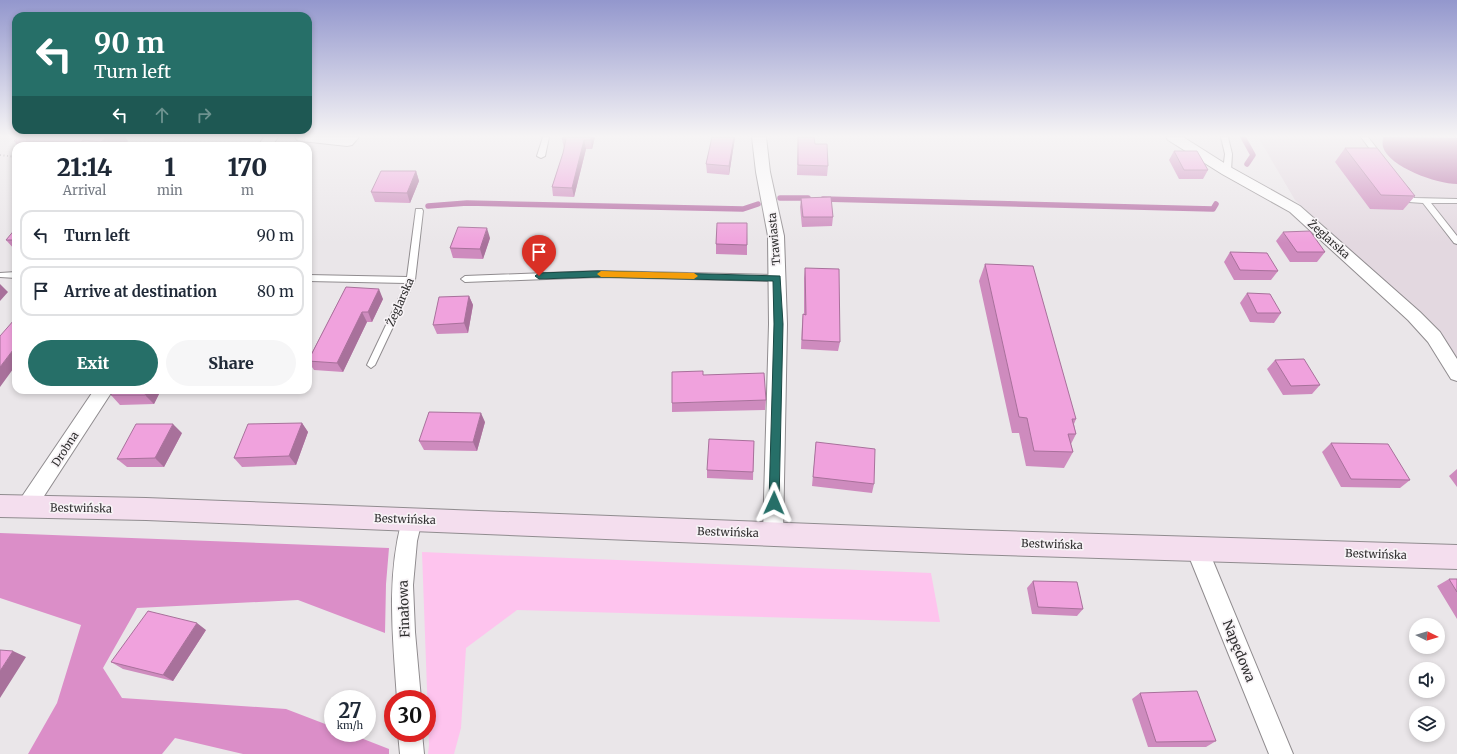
<!DOCTYPE html>
<html lang="en">
<head>
<meta charset="utf-8">
<style>
  body { margin:0; font-family:Merriweather,serif; background:#f6f6f7; color:#1f2937; height:100vh; display:flex; flex-direction:column; font-size:15px; white-space:nowrap }
  * { box-sizing:border-box; margin:0 }
  p { font-size:13px; color:#747a83 }
  .icon { flex:none; width:22px; height:22px; fill:none; stroke:currentColor; stroke-width:2; stroke-linecap:round; stroke-linejoin:round }
  .map { position:relative; flex:1; overflow:hidden }
  .side { position:absolute; left:12px; top:142px; width:300px; height:252px; display:flex; flex-direction:column; background:#fff; border-radius:12px; box-shadow:0 2px 6px #0003 }
  .side>* { flex:none }
  .guide { position:absolute; left:12px; top:12px; width:300px; height:122px; border-radius:12px; box-shadow:0 2px 6px #0003; background:#266f68; color:#fff; overflow:hidden }
  .needle { width:26px; rotate:95deg }
  .controls { position:absolute; left:1409px; top:618px; display:grid; gap:8px }
  .controls a { display:grid; place-items:center; width:36px; height:36px; border-radius:50%; background:#fff; box-shadow:0 2px 6px #0003; font-size:20px }
  .speed { position:absolute; left:324px; top:690px; display:flex; gap:8px; font-size:20px; font-weight:700; text-align:center }
  .speed>* { display:grid; place-content:center; width:52px; height:52px; border-radius:50%; background:#fff; box-shadow:0 2px 6px #0003; line-height:1 }
  .speed small { font-size:10px; font-weight:400 }
  .speed .limit { border:6px solid #d22; background:#fff; color:#111 }
  .pin { position:absolute; display:grid; place-items:center; width:34px; height:34px; color:#fff; margin:-41px -17px; border-radius:50% 50% 50% 0; rotate:-45deg; box-shadow:0 0 4px #0007 }
  .pin .icon { rotate:45deg }
  .me { position:absolute; width:44px; margin:-22px; rotate:1deg; stroke-linejoin:round; filter:drop-shadow(0 0 3px #0008) }
  .turn { display:flex; align-items:center; gap:14px; height:84px; padding:0 16px; font-size:18px }
  .turn .icon { width:52px; height:52px; stroke-width:2.5 }
  .turn b { display:block; font-size:28px; line-height:34px }
  .lanes { display:flex; align-items:center; height:38px; padding:0 16px; background:#0003; justify-content:center; gap:20px; direction:ltr }
  .lanes .off { opacity:.35 }
  .eta { display:flex; justify-content:space-evenly; align-items:center; height:68px; text-align:center }
  .eta b { font-size:24px; font-weight:800; line-height:28px }
  .cta { display:flex; gap:8px; margin-top:auto; padding:8px 16px }
  .cta a { flex:1; height:46px; border-radius:24px; background:#266f68; color:#fff; font-size:16px; font-weight:800; line-height:46px; text-align:center }
  .cta a+a { background:#f6f6f7; color:#1f2937 }
  ul { padding:0; list-style:none }
  li { display:flex; align-items:center; gap:12px; height:50px; margin:0 8px 6px; padding:0 8px; border:2px solid #e0e1e3; border-radius:12px }
  li div { flex:1 }
  li b { display:block; font-size:15px }
  li em { font-style:normal }
  .map>svg:first-child { display:block }
  .built { fill:#e3d8e0 }
  .green { fill:#fec4ee }
  .forest { fill:#db8ec8 }
  .water { fill:#b56ca4 }
  .lines { fill:none; stroke-linecap:round; stroke-linejoin:round }
  .stream { stroke:#b56ca4; stroke-width:5.5 }
  .lane-casing { stroke:#908c8f; stroke-width:2 }
  .street-casing { stroke:#908c8f; stroke-width:2 }
  .secondary-casing { stroke:#908c8f; stroke-width:2 }
  .path { stroke:#979497; stroke-width:2; stroke-dasharray:1 2.5; stroke-linecap:butt }
  .lane { fill:#fff; fill-rule:evenodd }
  .street { fill:#fff; fill-rule:evenodd }
  .secondary { fill:#f4deee; fill-rule:evenodd }
  .wall { fill:#ce8bbe }
  .shaded-wall { fill:#a8719b }
  .building { fill:#f0a2dd; stroke:#a8719b }
  .route { fill:#266f68; stroke:#194844 }
  .slow { fill:#f59e0b }
  .labels { text-anchor:middle; dominant-baseline:central; stroke-width:3.5; stroke-linejoin:round; paint-order:stroke }
  .street-label { font-size:11px; fill:#2f2e2f; stroke:#f7f3f6 }
  .near-street-label { font-size:13px; fill:#2f2e2f; stroke:#f7f3f6 }
</style>
</head>
<body>
<div class="map">
<svg width="1457" height="754" viewBox="0 0 1457 754">
  <rect width="100%" height="100%" fill="#eae6e9"/>
  <path class="built" d="M 1258,137 L 1457,137 L 1457,362 L 1436,327 L 1295,200 Z"/>
  <path class="green" d="M 422,552 L 931,573 L 940,622 L 517,610 L 466,648 L 461,728 L 454,754 L 428,754 L 429,745 Z"/>
  <path class="forest" d="M 0,533 L 389,548 L 386,584 L 385,633 L 298,600 L 137,608 L 103,668 L 122,698 L 286,709 L 333,727 L 333,733 L 348,733 L 389,749 L 389,754 L 243,754 L 175,738 L 162,754 L 28,754 L 57,703 L 81,625 L 0,598 Z"/>
  <path class="water" d="M 1383,137 L 1457,138 L 1457,184 C 1437,184 1389,167 1383,147 C 1382,144 1383,140 1383,137 Z"/>
  <g class="lines">
    <path class="stream" d="M 1243,137 L 1253,155 L 1247,164
      M 780,198 L 808,198
      M 823,199 L 1213,209 L 1216,204
      M 428,206 L 467,203 L 743,209 L 758,204"/>
    <g class="lane-casing">
      <path id="lane" d="M 543,137 L 549,137 L 545,156 L 541,158 L 537,156 Z
        M 1221,137 L 1228,137 L 1232,154 L 1231,171 L 1227,173 L 1223,171 L 1225,154 Z
        M 1361,137 L 1368,137 L 1384,158 L 1382,160 L 1378,160 Z
        M 1402,188 L 1408,188 L 1414,198 L 1457,199 L 1457,203 L 1431,203 L 1457,236 L 1457,244 L 1454,243 L 1423,203 L 1409,202 L 1401,190 Z
        M 416,209 L 422,209 L 423,211 L 415,280 L 375,365 L 371,368 L 367,365 L 406,283 L 308,281 L 308,275 L 407,277 Z
        M 598,271 L 777,275 L 781,278 L 777,281 L 598,277 L 465,282 L 461,279 L 465,276 Z
        M 16,272 L 16,278 L 0,277 L 0,273 Z"/>
    </g>
    <g class="street-casing">
      <path id="street" d="M 264,137 L 278,137 L 272,146 L 258,146 Z
        M 295,137 L 359,137 L 352,145 L 347,146 L 302,141 L 297,140 Z
        M 752,137 L 766,137 L 770,172 L 784,236 L 787,324 L 783,534 L 780,541 L 773,543 L 766,541 L 763,534 L 769,324 L 768,236 L 756,172 Z
        M 1166,137 L 1183,137 L 1232,168 L 1300,206 L 1420,312 L 1440,332 L 1457,359 L 1457,381 L 1451,379 L 1428,342 L 1408,320 L 1290,212 L 1222,174 L 1168,140 Z
        M 94,390 L 113,390 L 33,513 L 26,516 L 19,513 L 16,507 L 19,501 Z
        M 412,511 L 419,514 L 422,520 L 417,541 L 413,585 L 415,632 L 421,699 L 397,699 C 393,639 386,579 402,520 L 405,514 Z
        M 1197,539 L 1204,542 L 1208,549 L 1293,754 L 1269,754 L 1186,549 L 1190,542 Z
        M 398,733 L 422,733 L 424,754 L 400,754 Z"/>
    </g>
    <g class="secondary-casing">
      <path id="secondary" d="M 0,495 L 146,498 L 970,530 L 1457,545 L 1457,569 L 970,554 L 146,520 L 0,517 Z"/>
    </g>
    <path class="path" d="M 0,155 L 16,157"/>
    <use href="#lane" class="lane"/>
    <use href="#street" class="street"/>
    <use href="#secondary" class="secondary"/>
  </g>
  <path class="wall" d="M 18,137 L 125,137 L 128,141 L 123,146 L 18,146 L 14,141 Z
    M 563,137 L 595,137 L 592,149 L 586,149 L 574,197 L 553,196 L 552,187 L 563,153 L 564,148 L 562,139 Z
    M 712,137 L 735,137 L 729,175 L 707,173 L 706,164 Z
    M 798,137 L 814,137 L 815,144 L 828,166 L 827,176 L 797,175 Z
    M 1345,148 L 1415,196 L 1403,210 L 1370,209 L 1335,162 Z
    M 1174,151 L 1208,170 L 1203,179 L 1179,179 L 1169,160 Z
    M 416,171 L 419,181 L 410,203 L 375,202 L 371,192 Z
    M 801,198 L 833,217 L 832,226 L 802,227 L 800,207 Z
    M 16,228 L 16,250 L 15,250 L 6,240 Z
    M 1283,232 L 1325,252 L 1317,262 L 1290,262 L 1276,241 Z
    M 490,238 L 483,259 L 453,258 L 450,248 Z
    M 716,244 L 747,245 L 747,255 L 716,254 Z
    M 1230,252 L 1278,271 L 1271,280 L 1234,280 L 1224,262 Z
    M 985,264 L 1076,419 L 1074,424 L 1076,434 L 1071,444 L 1073,452 L 1064,468 L 1026,466 L 1019,433 L 1012,433 L 979,281 Z
    M 805,268 L 840,342 L 838,351 L 801,349 L 802,324 L 803,314 L 804,314 L 804,278 Z
    M 346,287 L 383,299 L 372,322 L 367,322 L 343,372 L 314,370 L 308,361 L 308,360 Z
    M 1247,293 L 1281,313 L 1274,323 L 1250,322 L 1240,303 Z
    M 469,296 L 473,305 L 468,333 L 437,334 L 433,325 Z
    M 1275,360 L 1320,385 L 1312,394 L 1283,395 L 1267,369 Z
    M 114,390 L 161,390 L 154,404 L 120,405 L 111,395 Z
    M 766,400 L 765,410 L 672,412 L 672,403 Z
    M 485,422 L 477,451 L 424,450 L 419,441 Z
    M 302,423 L 308,432 L 296,465 L 242,467 L 234,458 Z
    M 182,433 L 164,467 L 127,467 L 117,459 Z
    M 754,441 L 753,480 L 707,478 L 707,470 Z
    M 816,442 L 874,484 L 872,493 L 812,486 Z
    M 1331,443 L 1410,480 L 1400,488 L 1341,487 L 1322,452 Z
    M 1457,469 L 1457,487 L 1449,476 Z
    M 1449,579 L 1457,579 L 1457,619 L 1437,586 Z
    M 1033,581 L 1083,609 L 1077,616 L 1032,614 L 1027,588 Z
    M 206,630 L 173,681 L 123,669 L 111,662 Z
    M 1140,693 L 1216,741 L 1206,747 L 1148,747 L 1132,699 Z"/>
  <path class="shaded-wall" d="M 107,137 L 125,137 L 128,141 L 123,146 L 104,146 L 101,142 Z
    M 591,137 L 595,137 L 592,149 L 591,140 Z
    M 734,137 L 735,137 L 735,138 L 729,175 L 729,166 Z
    M 83,140 L 87,146 L 84,146 L 81,142 Z
    M 584,140 L 586,149 L 574,197 L 572,188 Z
    M 416,171 L 419,181 L 410,203 L 407,193 Z
    M 487,228 L 490,238 L 483,259 L 480,249 Z
    M 0,284 L 8,292 L 0,301 Z
    M 379,289 L 383,299 L 372,322 L 368,312 Z
    M 469,296 L 473,305 L 468,333 L 464,323 Z
    M 362,312 L 367,322 L 343,372 L 337,363 Z
    M 16,346 L 16,365 L 0,387 L 0,367 Z
    M 148,390 L 161,390 L 154,404 L 145,395 Z
    M 481,413 L 485,422 L 477,451 L 473,442 Z
    M 302,423 L 308,432 L 296,465 L 289,456 Z
    M 173,424 L 182,433 L 164,467 L 155,458 Z
    M 197,623 L 206,630 L 173,681 L 163,675 Z
    M 13,651 L 26,657 L 0,698 L 0,671 Z"/>
  <path class="building" d="M 18,137 L 107,137 L 101,142 L 83,140 L 81,142 L 14,141 Z
    M 563,137 L 591,137 L 591,140 L 584,140 L 572,188 L 552,187 L 563,153 L 566,139 L 562,139 Z
    M 712,137 L 734,137 L 729,166 L 706,164 Z
    M 798,137 L 814,137 L 815,144 L 827,144 L 828,166 L 798,165 Z
    M 1345,148 L 1377,148 L 1415,196 L 1381,195 Z
    M 1174,151 L 1197,151 L 1208,170 L 1184,170 Z
    M 381,171 L 416,171 L 407,193 L 371,192 Z
    M 831,197 L 833,217 L 803,217 L 801,198 Z
    M 717,223 L 747,223 L 747,245 L 716,244 Z
    M 458,227 L 487,228 L 480,249 L 450,248 Z
    M 16,228 L 16,240 L 6,240 Z
    M 1310,231 L 1325,252 L 1297,252 L 1283,232 Z
    M 1230,252 L 1267,253 L 1278,271 L 1240,270 Z
    M 985,264 L 1033,266 L 1076,419 L 1072,419 L 1076,434 L 1068,434 L 1073,452 L 1034,451 L 1027,418 L 1019,417 Z
    M 805,268 L 839,269 L 840,342 L 802,340 L 803,314 L 806,315 Z
    M 346,287 L 379,289 L 368,312 L 362,312 L 337,363 L 308,361 Z
    M 1247,293 L 1270,294 L 1281,313 L 1257,313 Z
    M 469,296 L 464,323 L 433,325 L 439,297 Z
    M 14,320 L 16,320 L 16,346 L 0,367 L 0,336 Z
    M 1304,359 L 1320,385 L 1291,386 L 1275,360 Z
    M 703,371 L 703,375 L 764,373 L 766,400 L 672,403 L 672,372 Z
    M 114,390 L 148,390 L 145,395 L 111,395 Z
    M 429,412 L 481,413 L 473,442 L 419,441 Z
    M 302,423 L 289,456 L 234,458 L 248,424 Z
    M 136,424 L 173,424 L 155,458 L 117,459 Z
    M 709,439 L 754,441 L 753,472 L 707,470 Z
    M 816,442 L 875,449 L 874,484 L 813,477 Z
    M 1331,443 L 1388,444 L 1410,480 L 1351,479 Z
    M 1449,579 L 1457,579 L 1457,592 Z
    M 1033,581 L 1077,582 L 1083,609 L 1038,607 Z
    M 148,611 L 197,623 L 163,675 L 111,662 Z
    M 0,650 L 13,651 L 0,671 Z
    M 1197,691 L 1216,741 L 1156,742 L 1140,693 Z"/>
  <linearGradient id="sky" x2="0" y2="1"><stop stop-color="#9397cd"/><stop offset="0.56" stop-color="#f6f4f5"/><stop offset="1" stop-color="#f6f4f5" stop-opacity="0"/></linearGradient>
  <rect width="1457" height="243" fill="url(#sky)"/>
  <path class="route" d="M 598,271 L 780,276 L 783,324 L 779,503 L 778,506 L 774,508 L 770,506 L 769,503 L 774,324 L 773,281 L 598,277 L 539,279 L 535,276 L 539,273 Z"/>
  <path class="slow" d="M 601,271 L 694,273 L 698,276 L 694,279 L 601,277 L 597,274 Z"/>
  <g class="labels">
    <g class="street-label">
      <text transform="translate(774 239) rotate(-95)">Trawiasta</text>
      <text transform="translate(1329 239) rotate(42)">Żeglarska</text>
      <text transform="translate(400 302) rotate(-66)">Żeglarska</text>
      <text transform="translate(65 449) rotate(-57)">Drobna</text>
      <text transform="translate(81 508) rotate(1)">Bestwińska</text>
      <text transform="translate(405 519) rotate(2)">Bestwińska</text>
      <text transform="translate(728 532) rotate(2)">Bestwińska</text>
      <text transform="translate(1052 544) rotate(2)">Bestwińska</text>
      <text transform="translate(1376 554) rotate(2)">Bestwińska</text>
    </g>
    <g class="near-street-label">
      <text transform="translate(404 609) rotate(-92)">Finałowa</text>
      <text transform="translate(1239 651) rotate(68)">Napędowa</text>
    </g>
  </g>
</svg>
<div class="controls">
<a><svg class="needle" viewBox="-14 -14 28 28"><path d="M0-13l5 13h-10z" fill="#e53935"/><path d="M0 13l5-13h-10z" fill="#747a83"/></svg></a>
<a><svg class="icon" aria-label="sound" viewBox="0 0 24 24"><path d="M4 9h4l5-4v14l-5-4H4zM17 9q2 3 0 6"/></svg></a>
<a><svg class="icon" aria-label="layers" viewBox="0 0 24 24"><path d="M12 4l9 5-9 5-9-5zM3 14l9 5 9-5"/></svg></a>
</div>
<div class="speed"><div>27<small>km/h</small></div><div class="limit">30</div></div>
<div class="pin" style="left:539px;top:276px;background:#d93025"><svg class="icon" aria-label="arrive" viewBox="0 0 24 24"><path d="M6 21V4h12l-3 4 3 4H6"/></svg></div>
<svg class="me" style="left:774px;top:503px" viewBox="-20 -20 40 40"><path d="M0-17L14 15 0 8-14 15z" fill="#266f68" stroke="#fff" stroke-width="4"/></svg>
<div class="guide">
<div class="turn"><svg class="icon" aria-label="left" viewBox="0 0 24 24"><path d="M17 20v-9H6M10 6l-5 5 5 5"/></svg><div><b>90 m</b>Turn left</div></div>
<div class="lanes"><svg class="icon" aria-label="left" viewBox="0 0 24 24"><path d="M17 20v-9H6M10 6l-5 5 5 5"/></svg><svg class="icon off" aria-label="ahead" viewBox="0 0 24 24"><path d="M12 20V5M6 11l6-6 6 6"/></svg><svg class="icon off" aria-label="right" viewBox="0 0 24 24"><path d="M7 20v-9h11M14 6l5 5-5 5"/></svg></div>
</div>
<section class="side">
<div class="eta">
<div><b>21:14</b><p>Arrival</p></div>
<div><b>1</b><p>min</p></div>
<div><b>170</b><p>m</p></div>
</div>
<ul>
<li><svg class="icon" aria-label="left" viewBox="0 0 24 24"><path d="M17 20v-9H6M10 6l-5 5 5 5"/></svg><div><b>Turn left</b></div><em>90 m</em></li>
<li><svg class="icon" aria-label="arrive" viewBox="0 0 24 24"><path d="M6 21V4h12l-3 4 3 4H6"/></svg><div><b>Arrive at destination</b></div><em>80 m</em></li>
</ul>
<div class="cta"><a>Exit</a><a>Share</a></div>
</section>
</div>
</body>
</html>
